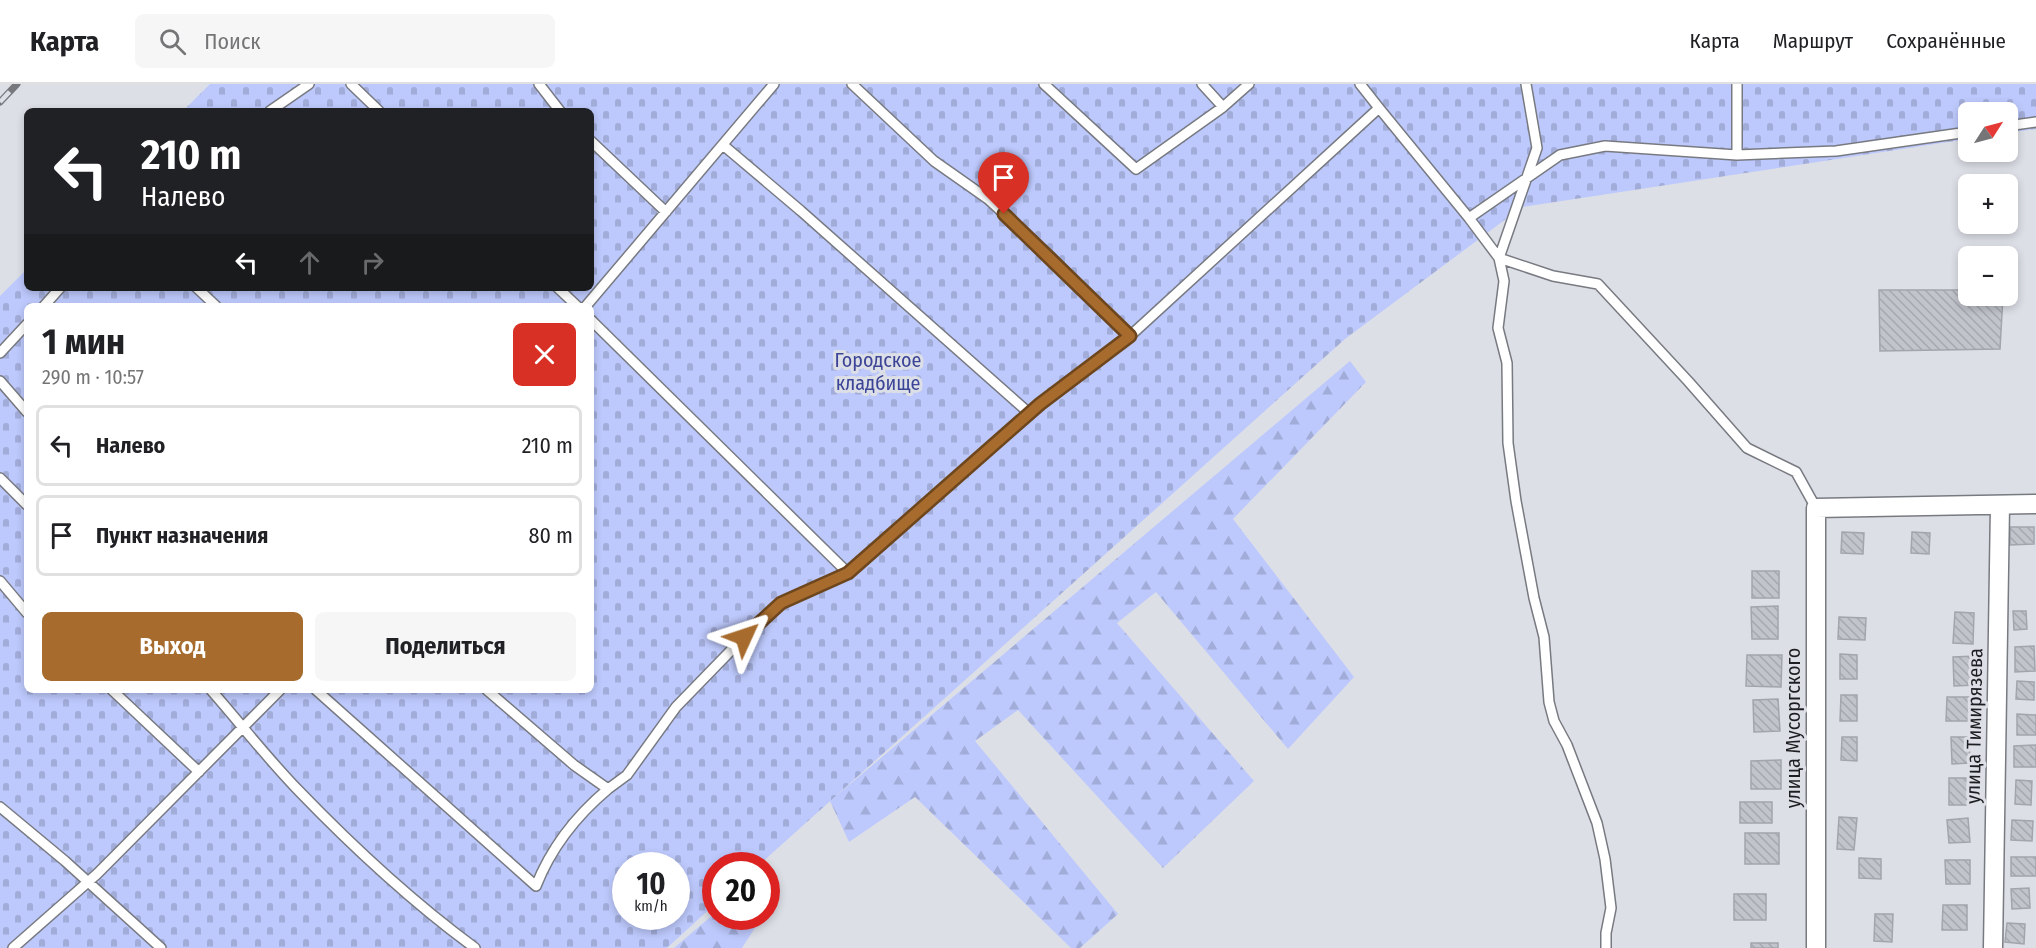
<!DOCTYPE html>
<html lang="ru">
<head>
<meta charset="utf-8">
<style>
  body { margin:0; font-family:"Fira Sans Condensed",sans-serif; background:#f6f6f6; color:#202124; height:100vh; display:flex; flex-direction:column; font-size:22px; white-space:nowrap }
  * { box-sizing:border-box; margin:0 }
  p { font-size:20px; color:#757577 }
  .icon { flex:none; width:33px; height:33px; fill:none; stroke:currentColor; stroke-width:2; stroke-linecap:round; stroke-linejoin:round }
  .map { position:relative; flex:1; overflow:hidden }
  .side { position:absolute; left:24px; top:219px; width:570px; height:390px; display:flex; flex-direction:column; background:#fff; border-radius:9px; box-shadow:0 3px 9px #0003 }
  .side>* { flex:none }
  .hud { position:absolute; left:24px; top:24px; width:570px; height:183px; border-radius:9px; box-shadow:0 3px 9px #0003; background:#202124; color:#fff; overflow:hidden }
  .needle { width:39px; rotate:54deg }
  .fabs { position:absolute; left:1958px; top:18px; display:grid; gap:12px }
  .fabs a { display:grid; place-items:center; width:60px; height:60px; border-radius:9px; background:#fff; box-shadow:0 3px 9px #0003; font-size:30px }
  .speed { position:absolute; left:612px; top:768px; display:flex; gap:12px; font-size:30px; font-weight:700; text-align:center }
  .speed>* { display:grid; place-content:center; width:78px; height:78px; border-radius:50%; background:#fff; box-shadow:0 3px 9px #0003; line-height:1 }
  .speed small { font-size:15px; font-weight:400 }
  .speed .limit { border:9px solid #d22; background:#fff; color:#111 }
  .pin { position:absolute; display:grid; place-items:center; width:51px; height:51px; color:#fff; margin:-62px -26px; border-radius:50% 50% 50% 0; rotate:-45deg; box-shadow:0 0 6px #0007 }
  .pin .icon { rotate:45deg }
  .me { position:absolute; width:66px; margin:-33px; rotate:48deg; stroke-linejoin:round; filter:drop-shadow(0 0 4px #0008) }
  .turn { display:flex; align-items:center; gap:21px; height:126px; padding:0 18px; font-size:27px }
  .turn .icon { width:78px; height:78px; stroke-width:2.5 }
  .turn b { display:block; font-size:42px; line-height:51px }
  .lanes { display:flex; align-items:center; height:57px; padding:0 18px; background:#0003; justify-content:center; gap:30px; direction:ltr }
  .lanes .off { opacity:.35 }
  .round { display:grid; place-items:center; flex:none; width:63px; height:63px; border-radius:9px; background:#f6f6f6 }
  .head { display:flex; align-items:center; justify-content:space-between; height:102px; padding:0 18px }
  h1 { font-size:36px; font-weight:700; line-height:45px }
  .cta { display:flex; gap:12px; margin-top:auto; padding:12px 18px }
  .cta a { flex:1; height:69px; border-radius:9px; background:#a76c2d; color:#fff; font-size:24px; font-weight:700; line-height:69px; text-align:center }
  .cta a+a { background:#f6f6f6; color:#202124 }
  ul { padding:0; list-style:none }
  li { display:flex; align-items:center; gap:18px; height:81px; margin:0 12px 9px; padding:0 6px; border:3px solid #e0e0e0; border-radius:9px }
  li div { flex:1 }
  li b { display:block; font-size:22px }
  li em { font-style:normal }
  header { display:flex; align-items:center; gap:36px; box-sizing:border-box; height:84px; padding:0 30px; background:#fff; border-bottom:2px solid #e0e0e0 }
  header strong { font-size:28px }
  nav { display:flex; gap:33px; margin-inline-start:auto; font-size:21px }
  .search { width:420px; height:54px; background:#f6f6f6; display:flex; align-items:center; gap:15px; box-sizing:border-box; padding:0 21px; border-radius:9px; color:#757577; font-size:22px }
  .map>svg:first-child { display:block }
  .forest { fill:url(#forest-firs) }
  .cemetery { fill:url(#cemetery-stones); fill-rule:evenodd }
  .building { fill:url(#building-back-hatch); stroke:#a3a5ad; stroke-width:1.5 }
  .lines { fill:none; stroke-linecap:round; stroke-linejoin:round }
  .lane-casing { stroke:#787a81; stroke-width:12 }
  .street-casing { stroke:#787a81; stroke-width:21 }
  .lane { stroke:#fff; stroke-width:9 }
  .street { stroke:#fff; stroke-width:18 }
  .rail-casing { stroke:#76787d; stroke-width:7 }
  .rail { stroke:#dddfe7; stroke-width:4.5; stroke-dasharray:14; stroke-linecap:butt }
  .route-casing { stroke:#6d461d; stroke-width:15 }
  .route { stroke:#a76c2d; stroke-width:10 }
  .labels { text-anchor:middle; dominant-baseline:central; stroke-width:6; stroke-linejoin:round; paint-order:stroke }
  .park-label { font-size:20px; fill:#3b4496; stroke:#dddfe7 }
  .street-label { font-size:20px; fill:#1d1e21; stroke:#dddfe7 }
</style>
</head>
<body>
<header>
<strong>Карта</strong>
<div class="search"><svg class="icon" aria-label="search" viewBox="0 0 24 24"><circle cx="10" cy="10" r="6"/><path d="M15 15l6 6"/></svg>Поиск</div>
<nav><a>Карта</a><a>Маршрут</a><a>Сохранённые</a></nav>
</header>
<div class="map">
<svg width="2036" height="864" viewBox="0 0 2036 864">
  <defs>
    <pattern id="forest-firs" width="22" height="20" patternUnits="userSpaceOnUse" patternTransform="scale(1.5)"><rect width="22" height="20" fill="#bdc9fc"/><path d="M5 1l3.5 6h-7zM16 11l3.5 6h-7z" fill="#a2acd8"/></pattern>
    <pattern id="cemetery-stones" width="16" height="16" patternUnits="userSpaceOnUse" patternTransform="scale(1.5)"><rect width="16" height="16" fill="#bdc9fc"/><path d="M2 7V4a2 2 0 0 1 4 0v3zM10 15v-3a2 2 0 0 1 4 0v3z" fill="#a2acd8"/></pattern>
    <pattern id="building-back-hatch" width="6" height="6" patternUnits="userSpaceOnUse" patternTransform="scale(1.5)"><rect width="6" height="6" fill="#c2c4cc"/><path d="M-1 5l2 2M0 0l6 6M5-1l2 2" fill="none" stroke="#a6a8af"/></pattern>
  </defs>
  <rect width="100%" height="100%" fill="#dddfe7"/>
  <path class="forest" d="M 1350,277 L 1366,298 L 1233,435 L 1354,593 L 1288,665 L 1156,508 L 1117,539 L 1254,697 L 1163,784 L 1018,626 L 975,657 L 1118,830 L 1080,864 L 1071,864 L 915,713 L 849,758 L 830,717 Z
    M 715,829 L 716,832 L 762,833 L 742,864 L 674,864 Z"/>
  <path class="cemetery" d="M 210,0 L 2036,0 L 2036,45 L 2007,49 L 2007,28 L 1968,28 L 1968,55 L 1522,123 L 1345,255 L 759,781 L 716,782 L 715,820 L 667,864 L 0,864 L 0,212 L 27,185 L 27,204 L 591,204 L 591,27 L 183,27 ZM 27,222 L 591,222 L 591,606 L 27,606 ZM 626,782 L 676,782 L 676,832 L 626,832 Z"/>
  <path class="building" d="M 1879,206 L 1968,206 L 1968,212 L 2003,212 L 2000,265 L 1880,267 Z
    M 2010,443 L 2034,443 L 2034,460 L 2010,461 Z
    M 1842,448 L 1864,449 L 1863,470 L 1841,469 Z
    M 1912,448 L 1930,449 L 1929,470 L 1911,469 Z
    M 1752,487 L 1779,487 L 1779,514 L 1752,514 Z
    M 1778,522 L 1778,555 L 1752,555 L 1751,523 Z
    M 2013,527 L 2026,527 L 2027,545 L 2014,546 Z
    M 1955,528 L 1974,529 L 1973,560 L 1953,559 Z
    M 1839,533 L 1866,534 L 1865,556 L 1838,555 Z
    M 2034,562 L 2035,587 L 2015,588 L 2015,563 Z
    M 1840,570 L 1857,571 L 1857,595 L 1840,595 Z
    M 1747,571 L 1782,571 L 1781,603 L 1746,602 Z
    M 1975,572 L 1976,601 L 1954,602 L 1953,573 Z
    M 2017,597 L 2034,598 L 2034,616 L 2016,615 Z
    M 1841,611 L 1857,611 L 1857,637 L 1840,637 Z
    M 1947,613 L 1970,613 L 1969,637 L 1946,637 Z
    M 1778,615 L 1780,647 L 1754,648 L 1753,616 Z
    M 2017,630 L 2036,631 L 2036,651 L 2017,651 Z
    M 1842,653 L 1857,653 L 1857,677 L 1841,676 Z
    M 1951,653 L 1969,653 L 1970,679 L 1952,680 Z
    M 2036,661 L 2036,683 L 2014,683 L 2014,662 Z
    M 1781,676 L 1781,705 L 1751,705 L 1751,677 Z
    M 1949,694 L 1969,694 L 1969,721 L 1949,721 Z
    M 2016,696 L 2032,697 L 2031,721 L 2015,720 Z
    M 1740,718 L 1772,718 L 1772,739 L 1740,739 Z
    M 1839,733 L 1857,734 L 1854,766 L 1837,765 Z
    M 1968,734 L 1970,758 L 1949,759 L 1947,736 Z
    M 2012,736 L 2033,737 L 2032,757 L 2011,756 Z
    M 1745,749 L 1779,749 L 1779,780 L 1745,780 Z
    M 2011,773 L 2036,773 L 2036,792 L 2011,792 Z
    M 1859,774 L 1881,775 L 1881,795 L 1859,794 Z
    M 1945,776 L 1970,776 L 1970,800 L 1946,800 Z
    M 2029,804 L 2030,824 L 2012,825 L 2011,805 Z
    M 1734,810 L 1766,810 L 1766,836 L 1734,836 Z
    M 1943,821 L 1967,821 L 1967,846 L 1942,846 Z
    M 1875,830 L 1893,830 L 1892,858 L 1874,857 Z
    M 2007,839 L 2025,840 L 2024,860 L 2005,858 Z
    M 1751,859 L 1778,859 L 1778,864 L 1751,864 Z"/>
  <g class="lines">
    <g class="lane-casing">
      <path id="lane" d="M 351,0 L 379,27
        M 539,0 L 560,27
        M 852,0 L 934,77 L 988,115 L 1052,174 L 1130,252
        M 1044,0 L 1136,85 L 1223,23 L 1249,0
        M 1202,0 L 1223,23
        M 1526,0 L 1537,64 L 1499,174 L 1553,192 L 1598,200 L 1688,297 L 1747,364 L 1796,388 L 1816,424
        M 1379,24 L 1469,134 L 1499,174 L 1504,197 L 1498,244 L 1507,279 L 1508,359 L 1516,417 L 1534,514 L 1544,553 L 1549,618 L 1554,637 L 1567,661 L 1597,739 L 1605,775 L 1611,824 L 1606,849 L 1606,864
        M 270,27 L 309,0
        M 2007,42 L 2036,38
        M 591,57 L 666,128
        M 723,61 L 801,127 L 1029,329
        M 1737,71 L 1737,0
        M 1469,134 L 1560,71 L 1605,62 L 1737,71 L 1836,67 L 1968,48
        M 197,204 L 216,222
        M 558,204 L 577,222
        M 44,222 L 60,204
        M 586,222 L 774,0
        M 591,236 L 848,489 L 1040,320 L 1130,252 L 1379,24 L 1360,0
        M 0,269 L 27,240
        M 0,297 L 27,328
        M 0,394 L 27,421
        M 0,497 L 27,529
        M 112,606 L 199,688
        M 211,606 C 240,639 267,674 298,706 C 353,763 411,817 475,864
        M 316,606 L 536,802 C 551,764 577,731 608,705
        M 487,606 L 574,681 L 608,705 L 627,691 L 676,623 L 744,553 L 781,519 L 848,489
        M 0,723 L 65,777 L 161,864
        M 13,864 L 97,790 L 280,606"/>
    </g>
    <g class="street-casing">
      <path id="street" d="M 1816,864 L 1816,424 L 2036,420
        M 1993,864 L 2000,421"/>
    </g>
    <use href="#lane" class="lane"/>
    <use href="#street" class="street"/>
    <g class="rail-casing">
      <path id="rail" d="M 0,18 L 17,0"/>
    </g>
    <use href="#rail" class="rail"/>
  </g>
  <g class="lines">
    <g class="route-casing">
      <path id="route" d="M 744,553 L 781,519 L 848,489 L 1040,320 L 1130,252 L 1004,130"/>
    </g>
    <use href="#route" class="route"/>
  </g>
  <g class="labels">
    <g class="park-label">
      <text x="878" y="276">Городское<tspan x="878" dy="23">кладбище</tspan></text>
    </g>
    <g class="street-label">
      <text transform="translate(1974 642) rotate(-89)">улица Тимирязева</text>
      <text transform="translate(1793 644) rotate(-90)">улица Мусоргского</text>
    </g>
  </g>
</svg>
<div class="fabs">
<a><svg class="needle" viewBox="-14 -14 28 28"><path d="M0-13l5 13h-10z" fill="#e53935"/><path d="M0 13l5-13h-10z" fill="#757577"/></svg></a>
<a>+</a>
<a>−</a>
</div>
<div class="speed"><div>10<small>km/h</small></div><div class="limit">20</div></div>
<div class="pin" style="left:1004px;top:130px;background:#d93025"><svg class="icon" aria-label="arrive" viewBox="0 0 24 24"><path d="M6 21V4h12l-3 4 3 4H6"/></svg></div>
<svg class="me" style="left:744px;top:553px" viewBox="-20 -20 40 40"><path d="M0-17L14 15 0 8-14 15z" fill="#a76c2d" stroke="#fff" stroke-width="4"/></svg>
<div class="hud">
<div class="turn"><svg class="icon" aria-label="left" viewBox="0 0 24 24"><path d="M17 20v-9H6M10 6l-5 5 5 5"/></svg><div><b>210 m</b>Налево</div></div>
<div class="lanes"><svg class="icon" aria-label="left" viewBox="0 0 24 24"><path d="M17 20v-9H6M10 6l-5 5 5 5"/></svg><svg class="icon off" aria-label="ahead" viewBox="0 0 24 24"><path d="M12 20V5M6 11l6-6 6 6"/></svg><svg class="icon off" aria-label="right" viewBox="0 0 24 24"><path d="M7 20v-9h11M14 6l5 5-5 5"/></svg></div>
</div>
<section class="side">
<div class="head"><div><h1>1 мин</h1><p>290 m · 10:57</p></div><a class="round" style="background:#d93025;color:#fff"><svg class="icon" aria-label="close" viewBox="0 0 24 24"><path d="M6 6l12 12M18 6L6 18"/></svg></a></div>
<ul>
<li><svg class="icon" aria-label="left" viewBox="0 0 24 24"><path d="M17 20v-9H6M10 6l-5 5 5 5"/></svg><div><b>Налево</b></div><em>210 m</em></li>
<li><svg class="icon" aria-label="arrive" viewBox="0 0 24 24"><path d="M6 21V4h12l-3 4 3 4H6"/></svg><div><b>Пункт назначения</b></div><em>80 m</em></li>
</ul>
<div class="cta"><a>Выход</a><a>Поделиться</a></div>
</section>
</div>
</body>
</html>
